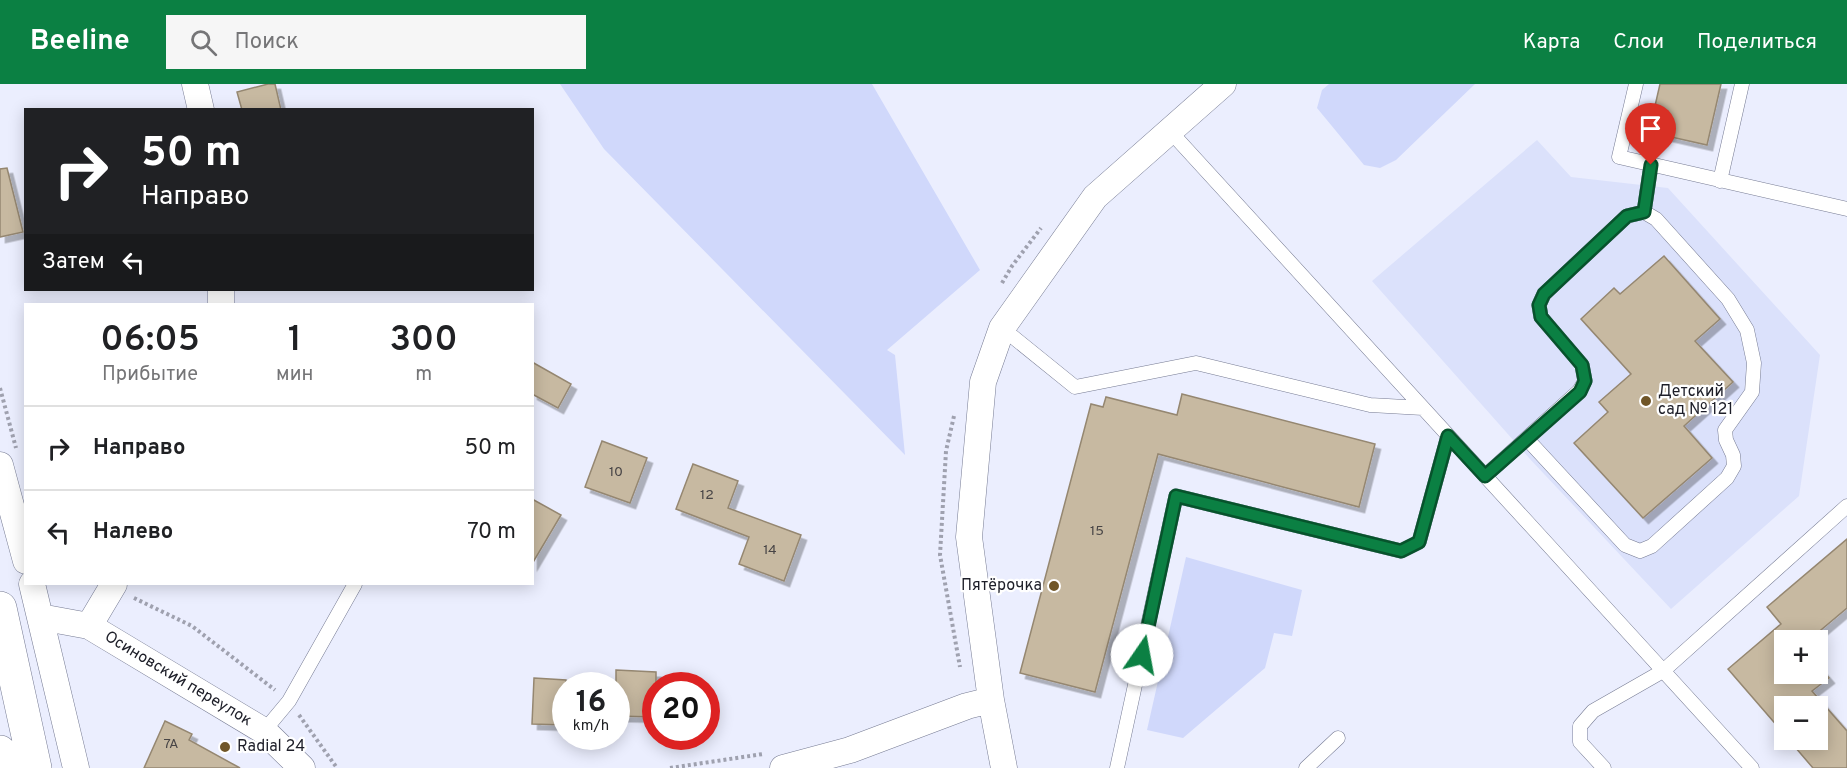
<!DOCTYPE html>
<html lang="ru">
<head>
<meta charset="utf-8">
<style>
  body { margin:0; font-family:Overpass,sans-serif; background:#f6f6f6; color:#202124; height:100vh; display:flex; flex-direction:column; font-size:22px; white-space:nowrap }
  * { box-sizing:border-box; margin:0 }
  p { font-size:20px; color:#757577 }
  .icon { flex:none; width:33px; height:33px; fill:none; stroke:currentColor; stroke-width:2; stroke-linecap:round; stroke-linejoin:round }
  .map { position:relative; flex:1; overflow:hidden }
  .details { position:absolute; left:24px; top:219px; width:510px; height:282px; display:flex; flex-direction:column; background:#fff; border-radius:0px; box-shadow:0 3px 15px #0003 }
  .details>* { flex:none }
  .top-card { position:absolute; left:24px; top:24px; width:510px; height:183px; border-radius:0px; box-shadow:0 3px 15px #0003; background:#202124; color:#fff; overflow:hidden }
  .buttons { position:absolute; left:1774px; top:546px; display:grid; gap:12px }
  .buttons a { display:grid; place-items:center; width:54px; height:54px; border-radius:0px; background:#fff; box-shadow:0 3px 15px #0003; font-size:30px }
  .speed { position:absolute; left:552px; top:588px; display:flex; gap:12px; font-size:30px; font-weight:700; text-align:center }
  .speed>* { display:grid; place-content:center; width:78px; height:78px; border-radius:50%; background:#fff; box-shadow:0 3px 15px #0003; line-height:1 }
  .speed small { font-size:15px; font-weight:400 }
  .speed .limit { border:9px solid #d22; background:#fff; color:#111 }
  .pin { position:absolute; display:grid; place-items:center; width:51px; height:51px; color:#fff; margin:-62px -26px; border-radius:50% 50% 50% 0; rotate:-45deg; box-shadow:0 0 6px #0007 }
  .pin .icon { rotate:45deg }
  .me { position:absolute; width:66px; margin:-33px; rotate:12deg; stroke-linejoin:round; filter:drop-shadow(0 0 4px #0008) }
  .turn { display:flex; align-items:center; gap:21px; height:126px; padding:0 18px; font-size:27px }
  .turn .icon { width:78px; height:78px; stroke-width:2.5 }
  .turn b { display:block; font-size:42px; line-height:51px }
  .then { display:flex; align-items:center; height:57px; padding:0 18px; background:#0003; gap:12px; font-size:22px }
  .eta { display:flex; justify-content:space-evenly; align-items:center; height:102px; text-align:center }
  .eta b { font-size:36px; font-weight:600; line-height:42px }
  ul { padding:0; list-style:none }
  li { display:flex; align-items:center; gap:18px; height:84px; padding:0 18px; border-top:2px solid #e0e0e0 }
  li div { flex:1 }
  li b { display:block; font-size:22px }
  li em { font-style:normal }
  header { display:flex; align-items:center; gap:36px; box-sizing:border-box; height:84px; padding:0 30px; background:#0b8043; color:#fff }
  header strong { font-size:28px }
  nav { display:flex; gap:33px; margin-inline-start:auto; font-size:21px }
  .search { width:420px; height:54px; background:#f6f6f6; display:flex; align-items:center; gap:15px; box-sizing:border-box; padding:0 21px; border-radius:0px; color:#757577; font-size:22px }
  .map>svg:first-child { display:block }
  .built { fill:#dbe1fb }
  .green { fill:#d0d8fb }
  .building { fill:#c7b9a1; stroke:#958771; stroke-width:1.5; filter:url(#shadow) }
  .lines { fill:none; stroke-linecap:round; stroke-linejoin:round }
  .lane-casing { stroke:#767b93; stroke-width:15 }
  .street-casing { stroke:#767b93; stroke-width:27 }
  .secondary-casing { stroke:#767b93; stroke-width:34 }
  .path { stroke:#9fa1af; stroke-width:4; stroke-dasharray:3 3; stroke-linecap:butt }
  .lane { stroke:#fff; stroke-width:14 }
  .street { stroke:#fff; stroke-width:26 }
  .secondary { stroke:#fff; stroke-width:33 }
  .route-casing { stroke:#07532c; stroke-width:15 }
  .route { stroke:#0b8043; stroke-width:10 }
  .poi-dot { fill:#705628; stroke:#fff; stroke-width:2 }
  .labels { text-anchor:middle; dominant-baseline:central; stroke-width:4.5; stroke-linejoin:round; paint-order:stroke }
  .number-label { font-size:14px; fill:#484546 }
  .poi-label { font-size:16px; fill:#1d1e28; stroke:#fff; text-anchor:start }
  .street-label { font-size:16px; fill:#1d1e28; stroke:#fff }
</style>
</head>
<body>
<header>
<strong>Beeline</strong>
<div class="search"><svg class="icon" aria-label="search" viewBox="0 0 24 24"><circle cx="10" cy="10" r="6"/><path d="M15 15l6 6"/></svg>Поиск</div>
<nav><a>Карта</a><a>Слои</a><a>Поделиться</a></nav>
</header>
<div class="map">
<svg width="1847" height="684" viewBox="0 0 1847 684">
  <defs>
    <filter id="shadow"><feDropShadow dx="5.5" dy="5.5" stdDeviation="0" flood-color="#0004"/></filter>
  </defs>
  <rect width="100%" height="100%" fill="#ebeefe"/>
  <path class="built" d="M 1537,56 L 1571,93 L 1668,104 L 1820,271 L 1799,412 L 1671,525 L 1529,374 L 1372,197 Z"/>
  <path class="green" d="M 560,0 L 872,0 L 980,186 L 887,266 L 895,271 L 905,371 L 604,65 Z
    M 1329,0 L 1475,0 L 1396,76 L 1380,84 L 1364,81 L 1317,24 L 1322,6 Z
    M 1186,473 L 1302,506 L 1292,552 L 1274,549 L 1265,584 L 1183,654 L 1147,646 Z"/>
  <path class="building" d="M 268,0 L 275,0 L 281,26 L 242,26 L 237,8 Z
    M 1660,0 L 1721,0 L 1707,61 L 1649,48 Z
    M 7,84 L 23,148 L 0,153 L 0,85 Z
    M 1664,172 L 1720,235 L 1695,257 L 1733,298 L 1684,342 L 1712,374 L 1643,434 L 1574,359 L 1608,328 L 1599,318 L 1631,290 L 1581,235 L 1614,204 L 1620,210 Z
    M 532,278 L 571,300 L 558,324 L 532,310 Z
    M 1182,310 L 1375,360 L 1359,423 L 1158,370 L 1095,608 L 1020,589 L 1091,320 L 1103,323 L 1106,313 L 1177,331 Z
    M 602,357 L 647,374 L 630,419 L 585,403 Z
    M 693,380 L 738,397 L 728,424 L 801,451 L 784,497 L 739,480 L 749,453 L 676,425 Z
    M 532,415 L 561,431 L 532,480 Z
    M 1847,455 L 1847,524 L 1809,556 L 1785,556 L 1785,590 L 1818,590 L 1818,581 L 1829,594 L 1812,607 L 1847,647 L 1847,684 L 1813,684 L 1789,656 L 1818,656 L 1818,622 L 1785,622 L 1785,651 L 1728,585 L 1781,540 L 1767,523 Z
    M 616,586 L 656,588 L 656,633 L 616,632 Z
    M 534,594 L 566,596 L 566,641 L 532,640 Z
    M 165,637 L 192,650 L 189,656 L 240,684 L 144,684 Z"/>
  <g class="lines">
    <g class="lane-casing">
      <path id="lane" d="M 1636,0 L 1619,73 L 1847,125
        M 1169,46 L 1752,684
        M 1720,97 L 1742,0
        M 1002,244 L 1075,303 L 1196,279 L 1370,321 L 1423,324
        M 1527,355 L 1625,461 L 1640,467 L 1652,462 L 1727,394 L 1734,382 L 1733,371 L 1726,356 L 1725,346 L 1752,308 L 1754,279 L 1747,246 L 1728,215 L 1656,135 L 1644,128
        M 1485,392 L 1579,307 L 1585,297 L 1582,281 L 1541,233 L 1539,221 L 1544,210 L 1627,132 L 1644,128 L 1651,81
        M 264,647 L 289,617 L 355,500
        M 1117,684 L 1176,412 L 1401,467 L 1419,458 L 1448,352
        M 1306,684 L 1338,654
        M 1604,684 L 1580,658 L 1580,642 L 1593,627 L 1663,587 L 1847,422"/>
    </g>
    <g class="street-casing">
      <path id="street" d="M 195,0 L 201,26
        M 221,220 L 221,206
        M 0,381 L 26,477
        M 32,500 L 76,684
        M 40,533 L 89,542 L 264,647 L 302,684
        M 89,542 L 114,500
        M 783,684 L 850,666 L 967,622 L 991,616
        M 1004,684 L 991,616 L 969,453 L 983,298 L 1002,244 L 1095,113 L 1223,0"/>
    </g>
    <g class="secondary-casing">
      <path id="secondary" d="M 0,524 L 35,684
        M 0,668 L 3,684"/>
    </g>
    <path class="path" d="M 1002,199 L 1012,182 L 1041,144
      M 0,304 L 16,364
      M 954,332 L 946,367 L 940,471 L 960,583
      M 134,514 L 192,542 L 275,606
      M 299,631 L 337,684
      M 670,684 L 763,670"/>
    <use href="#lane" class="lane"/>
    <use href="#street" class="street"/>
    <use href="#secondary" class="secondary"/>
  </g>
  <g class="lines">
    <g class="route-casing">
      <path id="route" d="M 1142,571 L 1176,412 L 1401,467 L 1419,458 L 1448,352 L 1485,392 L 1580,308 L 1585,297 L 1582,281 L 1541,233 L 1539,221 L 1544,210 L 1627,132 L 1644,128 L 1651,81"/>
    </g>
    <use href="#route" class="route"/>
  </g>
  <g class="poi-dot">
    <circle cx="1646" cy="317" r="6"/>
    <circle cx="1054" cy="502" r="6"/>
    <circle cx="225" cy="663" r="6"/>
  </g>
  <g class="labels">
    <g class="number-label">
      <text x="616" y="388">10</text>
      <text x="707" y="411">12</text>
      <text x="1097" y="447">15</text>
      <text x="770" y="466">14</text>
      <text x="171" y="660">7А</text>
    </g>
    <g class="poi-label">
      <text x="1658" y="308">Детский<tspan x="1658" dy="18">сад № 121</tspan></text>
      <text x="1042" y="502" text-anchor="end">Пятёрочка</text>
      <text x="237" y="663">Radial 24</text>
    </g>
    <g class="street-label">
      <text transform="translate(178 595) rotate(31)">Осиновский переулок</text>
    </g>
  </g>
</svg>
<div class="buttons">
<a>+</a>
<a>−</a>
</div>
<div class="speed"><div>16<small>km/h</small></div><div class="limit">20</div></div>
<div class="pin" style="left:1651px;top:81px;background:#d93025"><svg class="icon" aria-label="arrive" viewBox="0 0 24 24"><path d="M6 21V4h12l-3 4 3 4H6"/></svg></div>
<svg class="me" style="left:1142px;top:571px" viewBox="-20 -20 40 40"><circle r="19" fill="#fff"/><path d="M0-13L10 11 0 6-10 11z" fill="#0b8043"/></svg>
<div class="top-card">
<div class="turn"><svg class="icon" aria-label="right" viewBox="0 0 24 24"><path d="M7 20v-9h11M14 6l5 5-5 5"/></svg><div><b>50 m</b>Направо</div></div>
<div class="then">Затем<svg class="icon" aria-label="left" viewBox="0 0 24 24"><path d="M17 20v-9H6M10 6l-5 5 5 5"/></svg></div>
</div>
<section class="details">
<div class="eta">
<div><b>06:05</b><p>Прибытие</p></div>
<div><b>1</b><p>мин</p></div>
<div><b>300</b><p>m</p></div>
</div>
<ul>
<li><svg class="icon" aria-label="right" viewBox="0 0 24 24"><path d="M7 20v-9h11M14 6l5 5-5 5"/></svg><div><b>Направо</b></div><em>50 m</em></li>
<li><svg class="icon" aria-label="left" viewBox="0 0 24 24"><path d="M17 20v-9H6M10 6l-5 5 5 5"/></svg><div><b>Налево</b></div><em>70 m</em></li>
</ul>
</section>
</div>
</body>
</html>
